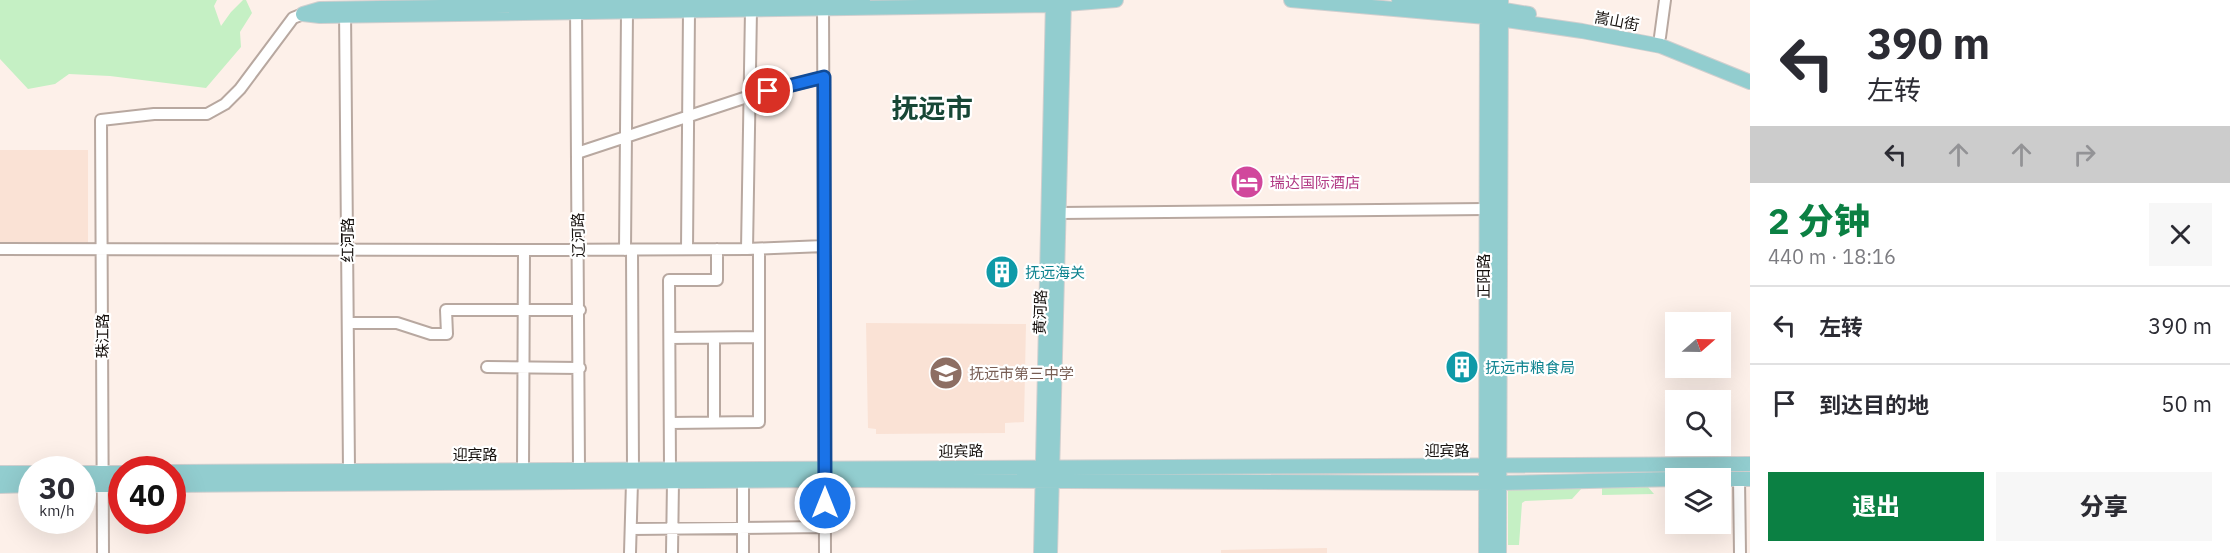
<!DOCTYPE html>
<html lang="zh">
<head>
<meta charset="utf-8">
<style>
  body { margin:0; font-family:"IBM Plex Sans","Noto Sans SC",sans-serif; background:#f7f7f7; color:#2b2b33; height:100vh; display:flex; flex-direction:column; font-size:22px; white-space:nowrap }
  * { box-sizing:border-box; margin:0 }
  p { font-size:20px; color:#7c7c81 }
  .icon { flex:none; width:33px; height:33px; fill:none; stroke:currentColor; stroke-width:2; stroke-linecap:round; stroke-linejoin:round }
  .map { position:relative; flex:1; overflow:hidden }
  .side { display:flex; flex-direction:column; background:#fff; width:480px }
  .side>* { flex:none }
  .banner { background:#fff; color:#2b2b33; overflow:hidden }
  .needle { width:39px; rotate:70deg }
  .controls { position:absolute; left:1665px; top:312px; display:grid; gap:12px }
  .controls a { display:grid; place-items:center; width:66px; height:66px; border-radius:0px; background:#fff; box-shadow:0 6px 24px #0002; font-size:30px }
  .speed { position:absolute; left:18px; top:456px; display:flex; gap:12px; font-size:30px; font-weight:700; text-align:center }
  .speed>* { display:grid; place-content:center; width:78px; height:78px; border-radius:50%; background:#fff; box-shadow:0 6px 24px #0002; line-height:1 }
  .speed small { font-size:15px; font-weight:400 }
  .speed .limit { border:9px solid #d22; background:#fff; color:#111 }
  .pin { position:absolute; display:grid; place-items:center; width:51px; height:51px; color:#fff; margin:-26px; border:3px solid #fff; border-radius:50%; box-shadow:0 2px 6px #0007 }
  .me { position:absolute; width:66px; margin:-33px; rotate:0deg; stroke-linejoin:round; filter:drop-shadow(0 0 4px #0008) }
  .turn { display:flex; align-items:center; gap:21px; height:126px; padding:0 18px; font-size:27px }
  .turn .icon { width:78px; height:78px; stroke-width:2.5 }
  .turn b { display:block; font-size:42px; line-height:51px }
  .lanes { display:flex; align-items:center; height:57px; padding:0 18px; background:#0003; justify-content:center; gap:30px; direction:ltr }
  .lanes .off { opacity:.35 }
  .round { display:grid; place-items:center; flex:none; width:63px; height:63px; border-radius:0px; background:#f7f7f7 }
  .headline { display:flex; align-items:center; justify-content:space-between; height:102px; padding:0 18px }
  h1 { font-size:36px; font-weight:800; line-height:45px; color:#0b8043 }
  .cta { display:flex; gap:12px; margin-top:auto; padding:12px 18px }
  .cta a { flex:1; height:69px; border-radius:0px; background:#0b8043; color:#fff; font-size:24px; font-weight:800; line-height:69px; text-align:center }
  .cta a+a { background:#f7f7f7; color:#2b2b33 }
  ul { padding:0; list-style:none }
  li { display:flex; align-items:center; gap:18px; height:78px; padding:0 18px; border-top:2px solid #e1e1e2 }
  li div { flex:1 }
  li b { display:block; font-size:22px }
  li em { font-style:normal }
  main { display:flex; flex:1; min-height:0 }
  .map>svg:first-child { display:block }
  .built { fill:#fae2d5 }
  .green { fill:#c5f0c4 }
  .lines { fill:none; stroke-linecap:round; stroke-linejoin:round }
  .minor-casing { stroke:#b8a8a0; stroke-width:14 }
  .major-casing { stroke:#d0cfcf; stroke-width:16 }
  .minor { stroke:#fff; stroke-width:10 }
  .major { stroke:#92cdcf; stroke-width:14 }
  .route-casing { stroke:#114b97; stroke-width:15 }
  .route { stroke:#1a73e8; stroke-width:10 }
  .labels { text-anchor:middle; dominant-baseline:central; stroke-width:4.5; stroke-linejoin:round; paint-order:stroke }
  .street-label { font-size:15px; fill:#15100d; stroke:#fff }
  .hotel-label { font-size:15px; fill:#b23c85; stroke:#fff; text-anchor:start }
  .culture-label { font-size:15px; fill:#0d838f; stroke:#fff; text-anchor:start }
  .education-label { font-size:15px; fill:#785e54; stroke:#fff; text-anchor:start }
  .town-label { font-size:27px; font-weight:bold; fill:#174736; stroke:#fff }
</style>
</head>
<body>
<main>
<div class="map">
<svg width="1750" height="553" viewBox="0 0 1750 553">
  <rect width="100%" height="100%" fill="#fdf0e9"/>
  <path class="built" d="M 0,150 L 88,150 L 88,249 L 0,249 Z
    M 866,323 L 1026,324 L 1024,422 L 1005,423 L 1005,433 L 876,434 L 876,429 L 868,428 Z
    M 1327,548 L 1327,553 L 1221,553 L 1221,550 Z"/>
  <path class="green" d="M 0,0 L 217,0 L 214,6 L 221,26 L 231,12 L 243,0 L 246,0 L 252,13 L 240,32 L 241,47 L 206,88 L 110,76 L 69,74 L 55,84 L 28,89 L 0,59 Z
    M 1602,487 L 1648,487 L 1654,494 L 1602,495 Z
    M 1508,488 L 1582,488 L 1572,499 L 1525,501 L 1522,503 L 1519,545 L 1508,545 Z"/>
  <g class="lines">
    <g class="minor-casing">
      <path id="minor" d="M 823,3 L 825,553
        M 576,6 L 579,469
        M 345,9 L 349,471
        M 1660,37 L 1665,0
        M 577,153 L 750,96 L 824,77
        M 1060,213 L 1486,209
        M 0,249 L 524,250 L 747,249 L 824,246
        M 687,249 L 689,11
        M 747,249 L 751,10
        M 625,250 L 627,12
        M 632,250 L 633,469
        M 348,323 L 397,323 L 431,334 L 447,334 L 446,310 L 580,310
        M 670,338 L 759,337
        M 714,338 L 714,422
        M 487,367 L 580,368
        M 670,423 L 759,422 L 759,249
        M 670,469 L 669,280 L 717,280 L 717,249
        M 523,470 L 524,250
        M 1739,479 L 1740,553
        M 743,481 L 743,553
        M 631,529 L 825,527
        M 103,553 L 101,120 L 154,114 L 207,114 L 225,104 L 240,89 L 293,18 L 303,14
        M 630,553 L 632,482
        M 672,553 L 673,481"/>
    </g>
    <g class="major-casing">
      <path id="major" d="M 863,0 L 320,9 L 303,14 L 320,16 L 1053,5 L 1116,0
        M 1291,0 L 1486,17 L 1582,31 L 1661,46 L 1750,82
        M 1399,0 L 1487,7 L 1529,14
        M 172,472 L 1750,464
        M 0,473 L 32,473
        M 82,473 L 122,473
        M 1720,479 L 1750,479
        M 82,485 L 122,485
        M 172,485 L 825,480 L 1499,483 L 1676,479
        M 0,486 L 32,485
        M 1041,553 L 1053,0
        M 1050,553 L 1064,0
        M 1486,553 L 1487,0
        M 1499,553 L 1501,0"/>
    </g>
    <use href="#minor" class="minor"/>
    <use href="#major" class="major"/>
  </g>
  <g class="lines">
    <g class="route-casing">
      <path id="route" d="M 768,91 L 824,77 L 825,503"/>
    </g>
    <use href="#route" class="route"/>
  </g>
  <defs>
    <g id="hotel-disc" transform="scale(1.725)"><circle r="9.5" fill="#d1479c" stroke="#fff"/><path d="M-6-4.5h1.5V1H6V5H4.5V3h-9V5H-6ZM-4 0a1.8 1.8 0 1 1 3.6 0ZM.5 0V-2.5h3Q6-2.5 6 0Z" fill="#fff"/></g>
    <g id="building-disc" transform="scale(1.725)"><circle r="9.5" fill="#0f9aa8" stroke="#fff"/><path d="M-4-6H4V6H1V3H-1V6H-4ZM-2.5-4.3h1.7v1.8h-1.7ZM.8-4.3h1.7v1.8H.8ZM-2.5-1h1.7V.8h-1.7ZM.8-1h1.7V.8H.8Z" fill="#fff"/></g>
    <g id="school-disc" transform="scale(1.725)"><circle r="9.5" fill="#8d6e63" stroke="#fff"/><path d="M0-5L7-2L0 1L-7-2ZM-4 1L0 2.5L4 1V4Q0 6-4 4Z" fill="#fff"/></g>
  </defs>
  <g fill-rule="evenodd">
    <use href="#hotel-disc" x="1247" y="182"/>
    <use href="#building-disc" x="1002" y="272"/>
    <use href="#building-disc" x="1462" y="367"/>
    <use href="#school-disc" x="946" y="373"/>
  </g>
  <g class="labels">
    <g class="street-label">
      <text transform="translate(1617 21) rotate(11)">嵩山街</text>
      <text transform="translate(578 235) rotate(-91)">辽河路</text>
      <text transform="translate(347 240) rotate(-90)">红河路</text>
      <text transform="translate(1483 276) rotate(-90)">正阳路</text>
      <text transform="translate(1040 312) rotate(-88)">黄河路</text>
      <text transform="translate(102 336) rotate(-90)">珠江路</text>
      <text x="1447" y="450">迎宾路</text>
      <text transform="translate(961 451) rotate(-1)">迎宾路</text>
      <text x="475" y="454">迎宾路</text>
    </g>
    <g class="hotel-label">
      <text x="1270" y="182">瑞达国际酒店</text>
    </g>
    <g class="culture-label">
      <text x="1025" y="272">抚远海关</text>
      <text x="1485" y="367">抚远市粮食局</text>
    </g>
    <g class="education-label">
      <text x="969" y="373">抚远市第三中学</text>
    </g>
    <g class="town-label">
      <text x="932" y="107">抚远市</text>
    </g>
  </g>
</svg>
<div class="controls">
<a><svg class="needle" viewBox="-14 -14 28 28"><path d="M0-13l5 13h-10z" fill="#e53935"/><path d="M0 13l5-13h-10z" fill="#7c7c81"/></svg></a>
<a><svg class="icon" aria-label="search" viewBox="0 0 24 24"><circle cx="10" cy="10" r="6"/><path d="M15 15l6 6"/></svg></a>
<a><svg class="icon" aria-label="layers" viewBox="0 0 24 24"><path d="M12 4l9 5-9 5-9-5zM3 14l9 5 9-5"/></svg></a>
</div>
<div class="speed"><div>30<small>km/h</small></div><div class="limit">40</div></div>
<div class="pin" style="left:768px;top:91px;background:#d93025"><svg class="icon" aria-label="arrive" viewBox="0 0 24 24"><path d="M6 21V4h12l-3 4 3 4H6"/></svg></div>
<svg class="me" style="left:825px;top:503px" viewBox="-20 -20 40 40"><circle r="17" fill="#1a73e8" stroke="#fff" stroke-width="3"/><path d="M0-11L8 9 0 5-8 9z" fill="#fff"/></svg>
</div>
<section class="side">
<div class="banner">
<div class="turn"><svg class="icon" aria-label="left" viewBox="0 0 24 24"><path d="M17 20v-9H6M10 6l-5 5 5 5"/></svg><div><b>390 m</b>左转</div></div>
<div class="lanes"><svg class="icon" aria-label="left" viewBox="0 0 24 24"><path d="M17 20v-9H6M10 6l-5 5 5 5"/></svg><svg class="icon off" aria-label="ahead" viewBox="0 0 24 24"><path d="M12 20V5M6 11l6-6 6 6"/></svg><svg class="icon off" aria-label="ahead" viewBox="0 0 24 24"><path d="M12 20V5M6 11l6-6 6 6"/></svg><svg class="icon off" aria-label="right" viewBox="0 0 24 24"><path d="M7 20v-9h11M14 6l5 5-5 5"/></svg></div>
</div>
<div class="headline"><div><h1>2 分钟</h1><p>440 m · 18:16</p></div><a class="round"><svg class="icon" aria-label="close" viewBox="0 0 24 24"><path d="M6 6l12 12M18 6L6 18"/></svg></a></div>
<ul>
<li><svg class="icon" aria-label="left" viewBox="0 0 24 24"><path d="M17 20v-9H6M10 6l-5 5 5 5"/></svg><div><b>左转</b></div><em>390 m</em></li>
<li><svg class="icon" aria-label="arrive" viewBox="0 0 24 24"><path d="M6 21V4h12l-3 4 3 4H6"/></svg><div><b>到达目的地</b></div><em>50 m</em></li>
</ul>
<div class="cta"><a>退出</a><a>分享</a></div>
</section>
</main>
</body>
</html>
